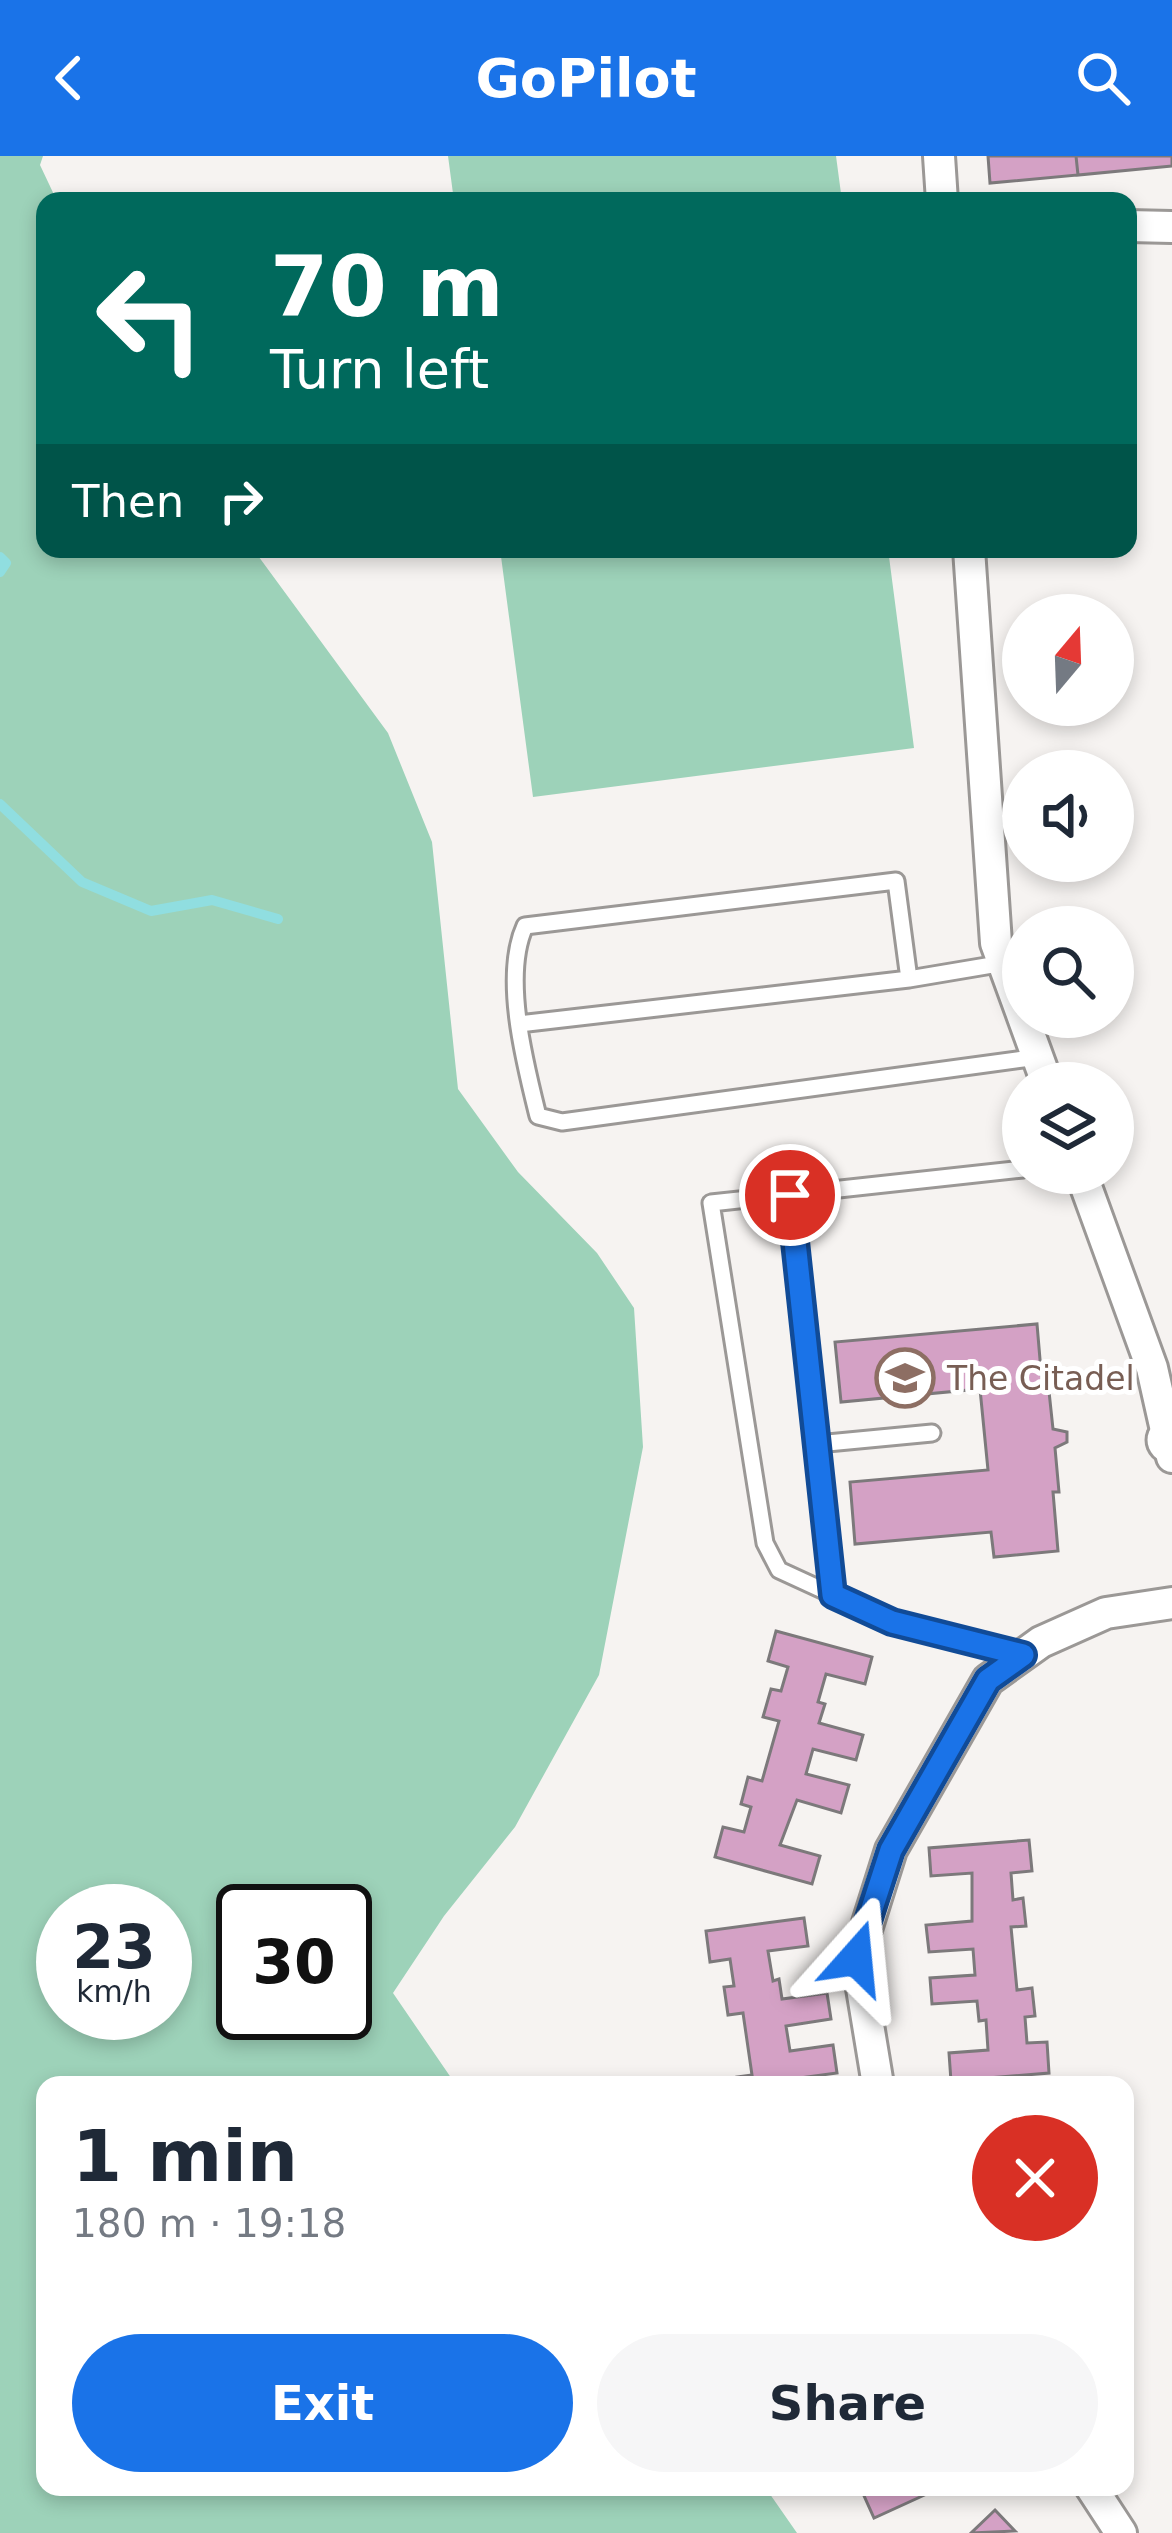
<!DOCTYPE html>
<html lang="en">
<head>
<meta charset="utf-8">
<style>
  body { margin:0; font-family:"DejaVu Sans",sans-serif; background:#f6f6f7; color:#1f2937; height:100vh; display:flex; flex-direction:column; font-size:45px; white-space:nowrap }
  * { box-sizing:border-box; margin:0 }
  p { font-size:39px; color:#747a83 }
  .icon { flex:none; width:66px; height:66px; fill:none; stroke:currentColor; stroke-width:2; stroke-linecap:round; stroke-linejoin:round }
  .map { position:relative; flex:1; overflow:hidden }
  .drawer { position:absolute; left:36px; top:1920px; width:1098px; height:420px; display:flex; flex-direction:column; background:#fff; border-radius:24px; box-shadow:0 6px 18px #0003 }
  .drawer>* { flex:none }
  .top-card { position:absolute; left:36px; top:36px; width:1101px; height:366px; border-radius:24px; box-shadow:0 6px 18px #0003; background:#00695c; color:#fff; overflow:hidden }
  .needle { width:78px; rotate:19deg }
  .fabs { position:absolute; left:1002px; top:438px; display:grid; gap:24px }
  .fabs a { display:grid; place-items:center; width:132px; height:132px; border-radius:50%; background:#fff; box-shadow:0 6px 18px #0003; font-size:60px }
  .speed { position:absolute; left:36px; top:1728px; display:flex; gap:24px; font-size:60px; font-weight:700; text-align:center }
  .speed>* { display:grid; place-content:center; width:156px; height:156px; border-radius:50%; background:#fff; box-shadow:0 6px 18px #0003; line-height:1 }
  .speed small { font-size:30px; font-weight:400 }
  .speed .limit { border:6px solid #111; border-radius:18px; background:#fff; color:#111 }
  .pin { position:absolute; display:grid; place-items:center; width:102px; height:102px; color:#fff; margin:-51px; border:6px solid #fff; border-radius:50%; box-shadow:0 3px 12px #0007 }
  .me { position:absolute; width:132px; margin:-66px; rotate:18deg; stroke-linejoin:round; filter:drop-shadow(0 0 9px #0008) }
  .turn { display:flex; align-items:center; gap:42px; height:252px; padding:0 36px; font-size:54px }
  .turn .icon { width:156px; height:156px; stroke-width:2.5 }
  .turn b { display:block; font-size:84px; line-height:102px }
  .then { display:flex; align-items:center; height:114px; padding:0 36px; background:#0003; gap:24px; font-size:45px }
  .round { display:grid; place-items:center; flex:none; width:126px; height:126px; border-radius:63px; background:#f6f6f7 }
  .summary { display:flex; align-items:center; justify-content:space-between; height:204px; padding:0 36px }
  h1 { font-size:72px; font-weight:800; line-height:90px }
  .primary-button { display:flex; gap:24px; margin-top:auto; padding:24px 36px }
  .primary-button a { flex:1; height:138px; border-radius:72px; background:#1a73e8; color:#fff; font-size:48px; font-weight:800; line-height:138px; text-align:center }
  .primary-button a+a { background:#f6f6f7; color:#1f2937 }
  header { display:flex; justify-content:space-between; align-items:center; height:156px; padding:0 36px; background:#1a73e8; color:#fff; font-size:54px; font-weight:800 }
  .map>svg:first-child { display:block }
  .green { fill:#9dd2b9; fill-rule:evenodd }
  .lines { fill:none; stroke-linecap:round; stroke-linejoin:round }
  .stream { stroke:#90dee0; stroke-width:10 }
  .building { fill:#d4a1c5; stroke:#7c797b; stroke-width:3 }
  .lane-casing { stroke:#9b9896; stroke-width:21 }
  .street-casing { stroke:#9b9896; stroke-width:36 }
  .secondary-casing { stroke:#9b9896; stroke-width:51 }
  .lane { stroke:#fff; stroke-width:15 }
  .street { stroke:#fff; stroke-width:30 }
  .secondary { stroke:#fff; stroke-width:45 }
  .route-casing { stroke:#114b97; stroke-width:30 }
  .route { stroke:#1a73e8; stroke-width:21 }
  .labels { text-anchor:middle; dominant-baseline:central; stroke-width:10; stroke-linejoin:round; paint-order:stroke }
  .education-label { font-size:33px; fill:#785e54; stroke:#fff; text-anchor:start }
</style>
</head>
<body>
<header><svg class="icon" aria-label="back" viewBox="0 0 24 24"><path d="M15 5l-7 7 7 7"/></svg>GoPilot<svg class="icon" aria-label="search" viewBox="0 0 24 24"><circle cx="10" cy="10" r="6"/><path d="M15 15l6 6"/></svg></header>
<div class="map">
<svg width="1172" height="2377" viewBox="0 0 1172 2377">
  <rect width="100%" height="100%" fill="#f6f3f1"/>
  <path class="green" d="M 0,0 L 43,0 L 40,9 L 57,45 L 45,45 L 45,393 L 253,393 L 388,577 L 432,686 L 458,933 L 518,1016 L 597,1097 L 634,1152 L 643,1291 L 599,1519 L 515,1671 L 444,1760 L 393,1837 L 456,1929 L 45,1929 L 45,2331 L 765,2331 L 797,2377 L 0,2377 ZM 63,1755 L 165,1755 L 165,1857 L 63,1857 ZM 243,1755 L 345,1755 L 345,1857 L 243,1857 Z
    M 448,0 L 836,0 L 842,45 L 454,45 Z
    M 500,393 L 888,393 L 914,592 L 533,641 Z"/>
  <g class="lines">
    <path class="stream" d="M 0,401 L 6,407 L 0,416
      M 0,648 L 82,726 L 151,755 L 212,744 L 278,763"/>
  </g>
  <path class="building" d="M 988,0 L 1076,0 L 1078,19 L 990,27 Z
    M 1076,0 L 1172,0 L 1172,10 L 1078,19 Z
    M 1037,1168 L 1042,1227 L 1048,1226 L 1053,1273 L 1067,1276 L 1067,1286 L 1055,1292 L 1059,1336 L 1053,1336 L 1058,1395 L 994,1401 L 991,1376 L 855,1388 L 850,1326 L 988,1314 L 980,1233 L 841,1246 L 835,1186 Z
    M 776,1475 L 872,1501 L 865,1528 L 826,1518 L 818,1546 L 825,1548 L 819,1567 L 863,1579 L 856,1604 L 813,1593 L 806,1618 L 849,1629 L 841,1657 L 797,1644 L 780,1689 L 820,1700 L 812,1728 L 715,1701 L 723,1671 L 744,1676 L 751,1651 L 741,1648 L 748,1621 L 762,1625 L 779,1565 L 763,1561 L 771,1533 L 781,1535 L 788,1511 L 768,1505 Z
    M 1029,1684 L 1032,1715 L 1011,1717 L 1013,1744 L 1023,1742 L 1026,1770 L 1011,1771 L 1017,1834 L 1032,1832 L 1035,1860 L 1025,1861 L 1027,1887 L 1047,1886 L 1049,1917 L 951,1925 L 949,1897 L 988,1894 L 986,1864 L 979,1865 L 977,1845 L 932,1848 L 930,1822 L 975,1819 L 973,1793 L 929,1796 L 926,1769 L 972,1765 L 972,1717 L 931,1720 L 929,1692 Z
    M 804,1762 L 808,1790 L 768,1795 L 773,1825 L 779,1823 L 782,1843 L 827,1837 L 831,1863 L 786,1870 L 790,1895 L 833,1889 L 837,1917 L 792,1923 L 793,1929 L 739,1929 L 737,1921 L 752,1919 L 743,1857 L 728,1859 L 724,1831 L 734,1830 L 730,1803 L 710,1806 L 706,1775 Z
    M 866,2331 L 942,2331 L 874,2362 L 861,2333 Z
    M 995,2354 L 1015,2375 L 971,2377 Z"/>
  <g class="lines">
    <g class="lane-casing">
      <path id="lane" d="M 1004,807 L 909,823 L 896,725 L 525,770 C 502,820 525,908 538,960 L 562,966 L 1038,901
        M 519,868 L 909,823
        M 790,1039 L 833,1439
        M 817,1288 L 932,1277
        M 1021,1498 L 892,1466 L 779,1414 L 765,1387 L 711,1047 L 1023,1013"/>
    </g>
    <g class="street-casing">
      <path id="street" d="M 939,0 L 942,45
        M 1128,70 L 1172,71
        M 969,393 L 996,787 L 1023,861
        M 1023,861 L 1047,927
        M 1081,1017 L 1152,1212 L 1172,1301
        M 878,1929 L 857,1802 L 891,1694 L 988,1524 L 1041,1486 L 1106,1457 L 1172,1447
        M 1091,2331 L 1121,2377"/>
    </g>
    <g class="secondary-casing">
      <path id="secondary" d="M 1170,1284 L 1172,1284"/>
    </g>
    <use href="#lane" class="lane"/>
    <use href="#street" class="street"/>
    <use href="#secondary" class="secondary"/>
  </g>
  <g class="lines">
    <g class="route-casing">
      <path id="route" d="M 790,1039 L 833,1439 L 892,1466 L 1023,1499 L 988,1524 L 891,1694 L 856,1802"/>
    </g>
    <use href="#route" class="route"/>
  </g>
  <defs>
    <g id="university-ring" transform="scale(3)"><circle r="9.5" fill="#fff" stroke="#8d6e63" stroke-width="1.5"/><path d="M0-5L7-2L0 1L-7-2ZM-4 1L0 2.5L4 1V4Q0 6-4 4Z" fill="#8d6e63"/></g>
  </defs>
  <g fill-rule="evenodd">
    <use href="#university-ring" x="905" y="1222"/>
  </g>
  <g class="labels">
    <g class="education-label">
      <text x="947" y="1222">The Citadel</text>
    </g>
  </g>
</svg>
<div class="fabs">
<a><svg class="needle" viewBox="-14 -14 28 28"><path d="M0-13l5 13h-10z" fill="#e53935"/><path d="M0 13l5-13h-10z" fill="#747a83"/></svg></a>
<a><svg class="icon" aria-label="sound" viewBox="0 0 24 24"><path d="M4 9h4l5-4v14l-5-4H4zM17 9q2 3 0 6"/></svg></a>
<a><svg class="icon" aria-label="search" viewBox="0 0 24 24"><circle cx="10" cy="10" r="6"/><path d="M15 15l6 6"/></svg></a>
<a><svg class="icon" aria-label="layers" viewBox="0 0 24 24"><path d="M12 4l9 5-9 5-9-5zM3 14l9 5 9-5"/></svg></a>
</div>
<div class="speed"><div>23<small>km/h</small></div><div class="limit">30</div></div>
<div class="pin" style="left:790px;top:1039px;background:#d93025"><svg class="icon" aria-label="arrive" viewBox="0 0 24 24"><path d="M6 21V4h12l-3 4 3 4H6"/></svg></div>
<svg class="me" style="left:856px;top:1802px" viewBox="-20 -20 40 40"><path d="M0-17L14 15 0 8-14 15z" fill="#1a73e8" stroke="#fff" stroke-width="4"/></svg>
<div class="top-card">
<div class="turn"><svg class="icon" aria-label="left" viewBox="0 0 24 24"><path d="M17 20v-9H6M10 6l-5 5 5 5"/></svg><div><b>70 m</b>Turn left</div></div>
<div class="then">Then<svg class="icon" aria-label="right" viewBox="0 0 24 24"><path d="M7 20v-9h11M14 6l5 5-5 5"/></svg></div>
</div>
<section class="drawer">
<div class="summary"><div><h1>1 min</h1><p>180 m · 19:18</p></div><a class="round" style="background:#d93025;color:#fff"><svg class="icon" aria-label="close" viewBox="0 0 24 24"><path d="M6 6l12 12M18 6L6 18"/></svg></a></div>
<div class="primary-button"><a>Exit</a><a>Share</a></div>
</section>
</div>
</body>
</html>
